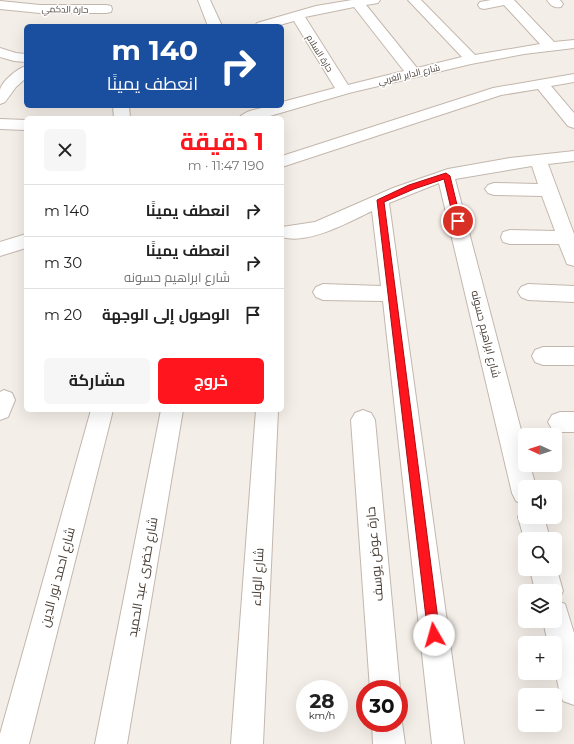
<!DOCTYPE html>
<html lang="ar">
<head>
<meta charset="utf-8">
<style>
  body { margin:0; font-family:Montserrat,Cairo,sans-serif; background:#f6f6f6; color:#222; direction:rtl; height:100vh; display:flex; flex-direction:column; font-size:15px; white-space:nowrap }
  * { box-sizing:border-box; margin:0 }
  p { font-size:13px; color:#767676 }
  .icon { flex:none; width:22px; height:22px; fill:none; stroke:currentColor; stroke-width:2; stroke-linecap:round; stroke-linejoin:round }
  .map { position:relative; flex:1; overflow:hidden; direction:ltr }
  .panel { position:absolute; left:24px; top:116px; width:260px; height:296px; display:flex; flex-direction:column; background:#fff; border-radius:6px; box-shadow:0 4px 16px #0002; direction:rtl }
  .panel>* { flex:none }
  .guide { position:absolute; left:24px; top:24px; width:260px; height:84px; border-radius:6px; box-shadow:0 4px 16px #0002; direction:rtl; background:#1a4fa0; color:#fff; overflow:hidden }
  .needle { width:26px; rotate:273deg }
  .buttons { position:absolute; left:518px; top:428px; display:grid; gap:8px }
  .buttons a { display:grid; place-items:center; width:44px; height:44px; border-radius:6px; background:#fff; box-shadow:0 4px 16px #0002; font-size:20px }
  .speed { position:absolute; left:296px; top:680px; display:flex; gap:8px; font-size:20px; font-weight:700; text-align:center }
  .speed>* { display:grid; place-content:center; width:52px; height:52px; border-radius:50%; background:#fff; box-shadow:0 4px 16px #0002; line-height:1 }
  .speed small { font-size:10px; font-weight:400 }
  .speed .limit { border:6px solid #d22; background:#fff; color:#111 }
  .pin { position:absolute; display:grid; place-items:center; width:34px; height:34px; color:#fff; margin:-17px; border:2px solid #fff; border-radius:50%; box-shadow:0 1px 4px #0007 }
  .me { position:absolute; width:44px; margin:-22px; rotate:353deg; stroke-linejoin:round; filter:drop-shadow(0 0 3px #0008) }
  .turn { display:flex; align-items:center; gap:14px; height:84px; padding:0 20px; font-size:18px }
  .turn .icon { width:52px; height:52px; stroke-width:2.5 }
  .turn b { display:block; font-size:28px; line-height:34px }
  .round { display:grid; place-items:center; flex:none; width:42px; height:42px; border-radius:6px; background:#f6f6f6 }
  .overview { display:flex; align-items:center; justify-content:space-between; height:68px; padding:0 20px }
  h1 { font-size:24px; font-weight:700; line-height:30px; color:#ff151d }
  .button { display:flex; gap:8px; margin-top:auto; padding:8px 20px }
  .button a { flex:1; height:46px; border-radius:6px; background:#ff151d; color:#fff; font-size:16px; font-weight:700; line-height:46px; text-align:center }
  .button a+a { background:#f6f6f6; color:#222 }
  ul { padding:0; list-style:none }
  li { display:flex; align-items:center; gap:12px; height:52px; padding:0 20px; border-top:1px solid #e0e0e0 }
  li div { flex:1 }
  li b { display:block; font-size:15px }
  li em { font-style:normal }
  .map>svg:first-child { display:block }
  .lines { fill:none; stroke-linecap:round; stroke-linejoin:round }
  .minor-casing { stroke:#c3b7ad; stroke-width:2 }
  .minor { fill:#fff; fill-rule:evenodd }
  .route { fill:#ff151d; stroke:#a60e13 }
  .labels { text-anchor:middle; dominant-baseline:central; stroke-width:3; stroke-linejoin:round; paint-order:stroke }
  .far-street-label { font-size:9px; fill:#483e36; stroke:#fff }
  .street-label { font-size:11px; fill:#483e36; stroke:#fff }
  .near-street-label { font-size:13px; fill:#483e36; stroke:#fff }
</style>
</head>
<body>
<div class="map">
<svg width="574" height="744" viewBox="0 0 574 744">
  <rect width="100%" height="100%" fill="#f4eee8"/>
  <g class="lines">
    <g class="minor-casing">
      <path id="minor" d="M 198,0 L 210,0 L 222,26 L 208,26 Z
        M 352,0 L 380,0 L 378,3 L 366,5 L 417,68 L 462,57 L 408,0 L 421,0 L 475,55 L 540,44 L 504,5 L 484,9 L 480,8 L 478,5 L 480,2 L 491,0 L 514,0 L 554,42 L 574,40 L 574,48 L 524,54 L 471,64 L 349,93 L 263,118 L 239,118 C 245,109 272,106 282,106 L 282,102 L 335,88 L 294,21 L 276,26 L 255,26 L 257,23 L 316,6 ZM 354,7 L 404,71 L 348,85 L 305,17 Z
        M 547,0 L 560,0 L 563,4 L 561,7 C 554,8 551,6 547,0 Z
        M 0,1 L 40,5 L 106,5 L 111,6 L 112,9 L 111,12 L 106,13 L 40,13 L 0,9 Z
        M 0,48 L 16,53 L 26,54 L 26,62 L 14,61 L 0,57 Z
        M 26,66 L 26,78 L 16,87 L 5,102 L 0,104 C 0,99 0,94 0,90 C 2,81 18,68 26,66 Z
        M 574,74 L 574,82 L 551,86 L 574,113 L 574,128 L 568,126 L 538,89 L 501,95 L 282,167 L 282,156 L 493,88 Z
        M 113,106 L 129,106 L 130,118 L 114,118 Z
        M 0,119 L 26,120 L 26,130 L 0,129 Z
        M 574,151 L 574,161 L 548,164 L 574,234 L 574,266 L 567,264 L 559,244 L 510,244 L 503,242 L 501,237 L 503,232 L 510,230 L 555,231 L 542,196 L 494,195 L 488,193 L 485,189 L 488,185 L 494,183 L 538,184 L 532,166 L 455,179 L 525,445 L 525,465 L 530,465 L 536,487 L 525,487 L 525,505 L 516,501 L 512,493 L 439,183 L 389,203 L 464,744 L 432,744 L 383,301 L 323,300 L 316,297 L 313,292 L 316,287 L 323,284 L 381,286 L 372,211 C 349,222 308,245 282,237 L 282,227 L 315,222 L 393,188 L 448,169 L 510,158 Z
        M 26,234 L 26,248 L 0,256 L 0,242 Z
        M 528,284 L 574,286 L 574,302 L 528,300 L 521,297 L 518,292 L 521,287 Z
        M 543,347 L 574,347 L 574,365 L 543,365 L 535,362 L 532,356 L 535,350 Z
        M 4,390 L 12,393 L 15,400 L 8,417 L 0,420 L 0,392 Z
        M 91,410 L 113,410 L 29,744 L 0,744 L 0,734 Z
        M 161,410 L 183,410 L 127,744 L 95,744 Z
        M 256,410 L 278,410 L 263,744 L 231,744 Z
        M 363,410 L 371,413 L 375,420 L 400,689 L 399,691 L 399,689 L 370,689 L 351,420 L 355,413 Z
        M 560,412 L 574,412 L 574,432 L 560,432 L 552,429 L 548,422 L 552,415 Z
        M 525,507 L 525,517 L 544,517 L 550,539 L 525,539 L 525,542 L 518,517 L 522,508 Z
        M 555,563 L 563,591 L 558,601 L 565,604 L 574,633 L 574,705 L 563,701 C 555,681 555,664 555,643 L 548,643 L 543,621 L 555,621 L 555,591 L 535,591 L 530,569 L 555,569 Z
        M 399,715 L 402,723 L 405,744 L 373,744 L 372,723 L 399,723 Z"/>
    </g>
    <use href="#minor" class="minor"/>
  </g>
  <path class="route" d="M 446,173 L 450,176 L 461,221 L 460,223 L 455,223 L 454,221 L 444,179 L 414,189 L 384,202 L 440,635 L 438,639 L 434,641 L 430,639 L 428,635 L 377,200 L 409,185 Z"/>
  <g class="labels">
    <g class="far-street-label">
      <text transform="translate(65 9) rotate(1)">حارة الدكمي</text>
      <text transform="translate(320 53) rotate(58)">حارة السلام</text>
      <text transform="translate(409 74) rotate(-13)">شارع الداير الغربي</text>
    </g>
    <g class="street-label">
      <text transform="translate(486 334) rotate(76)">شارع ابراهيم حسونه</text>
    </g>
    <g class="near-street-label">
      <text transform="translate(374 554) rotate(-95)">حارة عوض يوسف</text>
      <text transform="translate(57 577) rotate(-75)">شارع احمد نور الدين</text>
      <text transform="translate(142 577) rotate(-80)">شارع خضرى عبد الحميد</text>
      <text transform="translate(257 577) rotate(-87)">شارع الولاء</text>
    </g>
  </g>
</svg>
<div class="buttons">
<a><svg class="needle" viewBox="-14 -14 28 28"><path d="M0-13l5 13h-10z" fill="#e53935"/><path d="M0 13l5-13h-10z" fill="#767676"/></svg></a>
<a><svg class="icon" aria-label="sound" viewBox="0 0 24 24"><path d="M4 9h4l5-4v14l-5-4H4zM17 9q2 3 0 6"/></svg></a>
<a><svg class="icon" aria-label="search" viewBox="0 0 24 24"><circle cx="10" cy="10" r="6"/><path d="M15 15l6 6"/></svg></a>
<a><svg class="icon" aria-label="layers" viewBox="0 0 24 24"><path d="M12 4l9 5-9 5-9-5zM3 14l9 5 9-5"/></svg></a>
<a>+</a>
<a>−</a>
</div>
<div class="speed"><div>28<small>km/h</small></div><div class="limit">30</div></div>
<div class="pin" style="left:458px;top:221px;background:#d93025"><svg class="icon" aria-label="arrive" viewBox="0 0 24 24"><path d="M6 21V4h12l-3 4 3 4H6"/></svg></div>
<svg class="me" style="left:434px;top:635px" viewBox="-20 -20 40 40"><circle r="19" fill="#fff"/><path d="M0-13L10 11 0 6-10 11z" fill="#ff151d"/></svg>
<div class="guide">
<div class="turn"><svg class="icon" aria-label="right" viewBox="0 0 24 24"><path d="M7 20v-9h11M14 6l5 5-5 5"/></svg><div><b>140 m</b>انعطف يمينًا</div></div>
</div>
<section class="panel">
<div class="overview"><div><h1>1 دقيقة</h1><p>190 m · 11:47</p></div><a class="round"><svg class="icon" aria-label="close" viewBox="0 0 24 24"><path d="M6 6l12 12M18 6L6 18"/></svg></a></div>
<ul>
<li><svg class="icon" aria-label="right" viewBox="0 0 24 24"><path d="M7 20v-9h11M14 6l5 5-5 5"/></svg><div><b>انعطف يمينًا</b></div><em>140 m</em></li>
<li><svg class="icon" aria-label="right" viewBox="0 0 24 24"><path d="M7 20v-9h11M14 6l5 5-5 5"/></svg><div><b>انعطف يمينًا</b><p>شارع ابراهيم حسونه</p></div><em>30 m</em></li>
<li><svg class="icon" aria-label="arrive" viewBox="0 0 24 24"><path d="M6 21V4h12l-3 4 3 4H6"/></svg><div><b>الوصول إلى الوجهة</b></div><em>20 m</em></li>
</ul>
<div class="button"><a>خروج</a><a>مشاركة</a></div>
</section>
</div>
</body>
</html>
